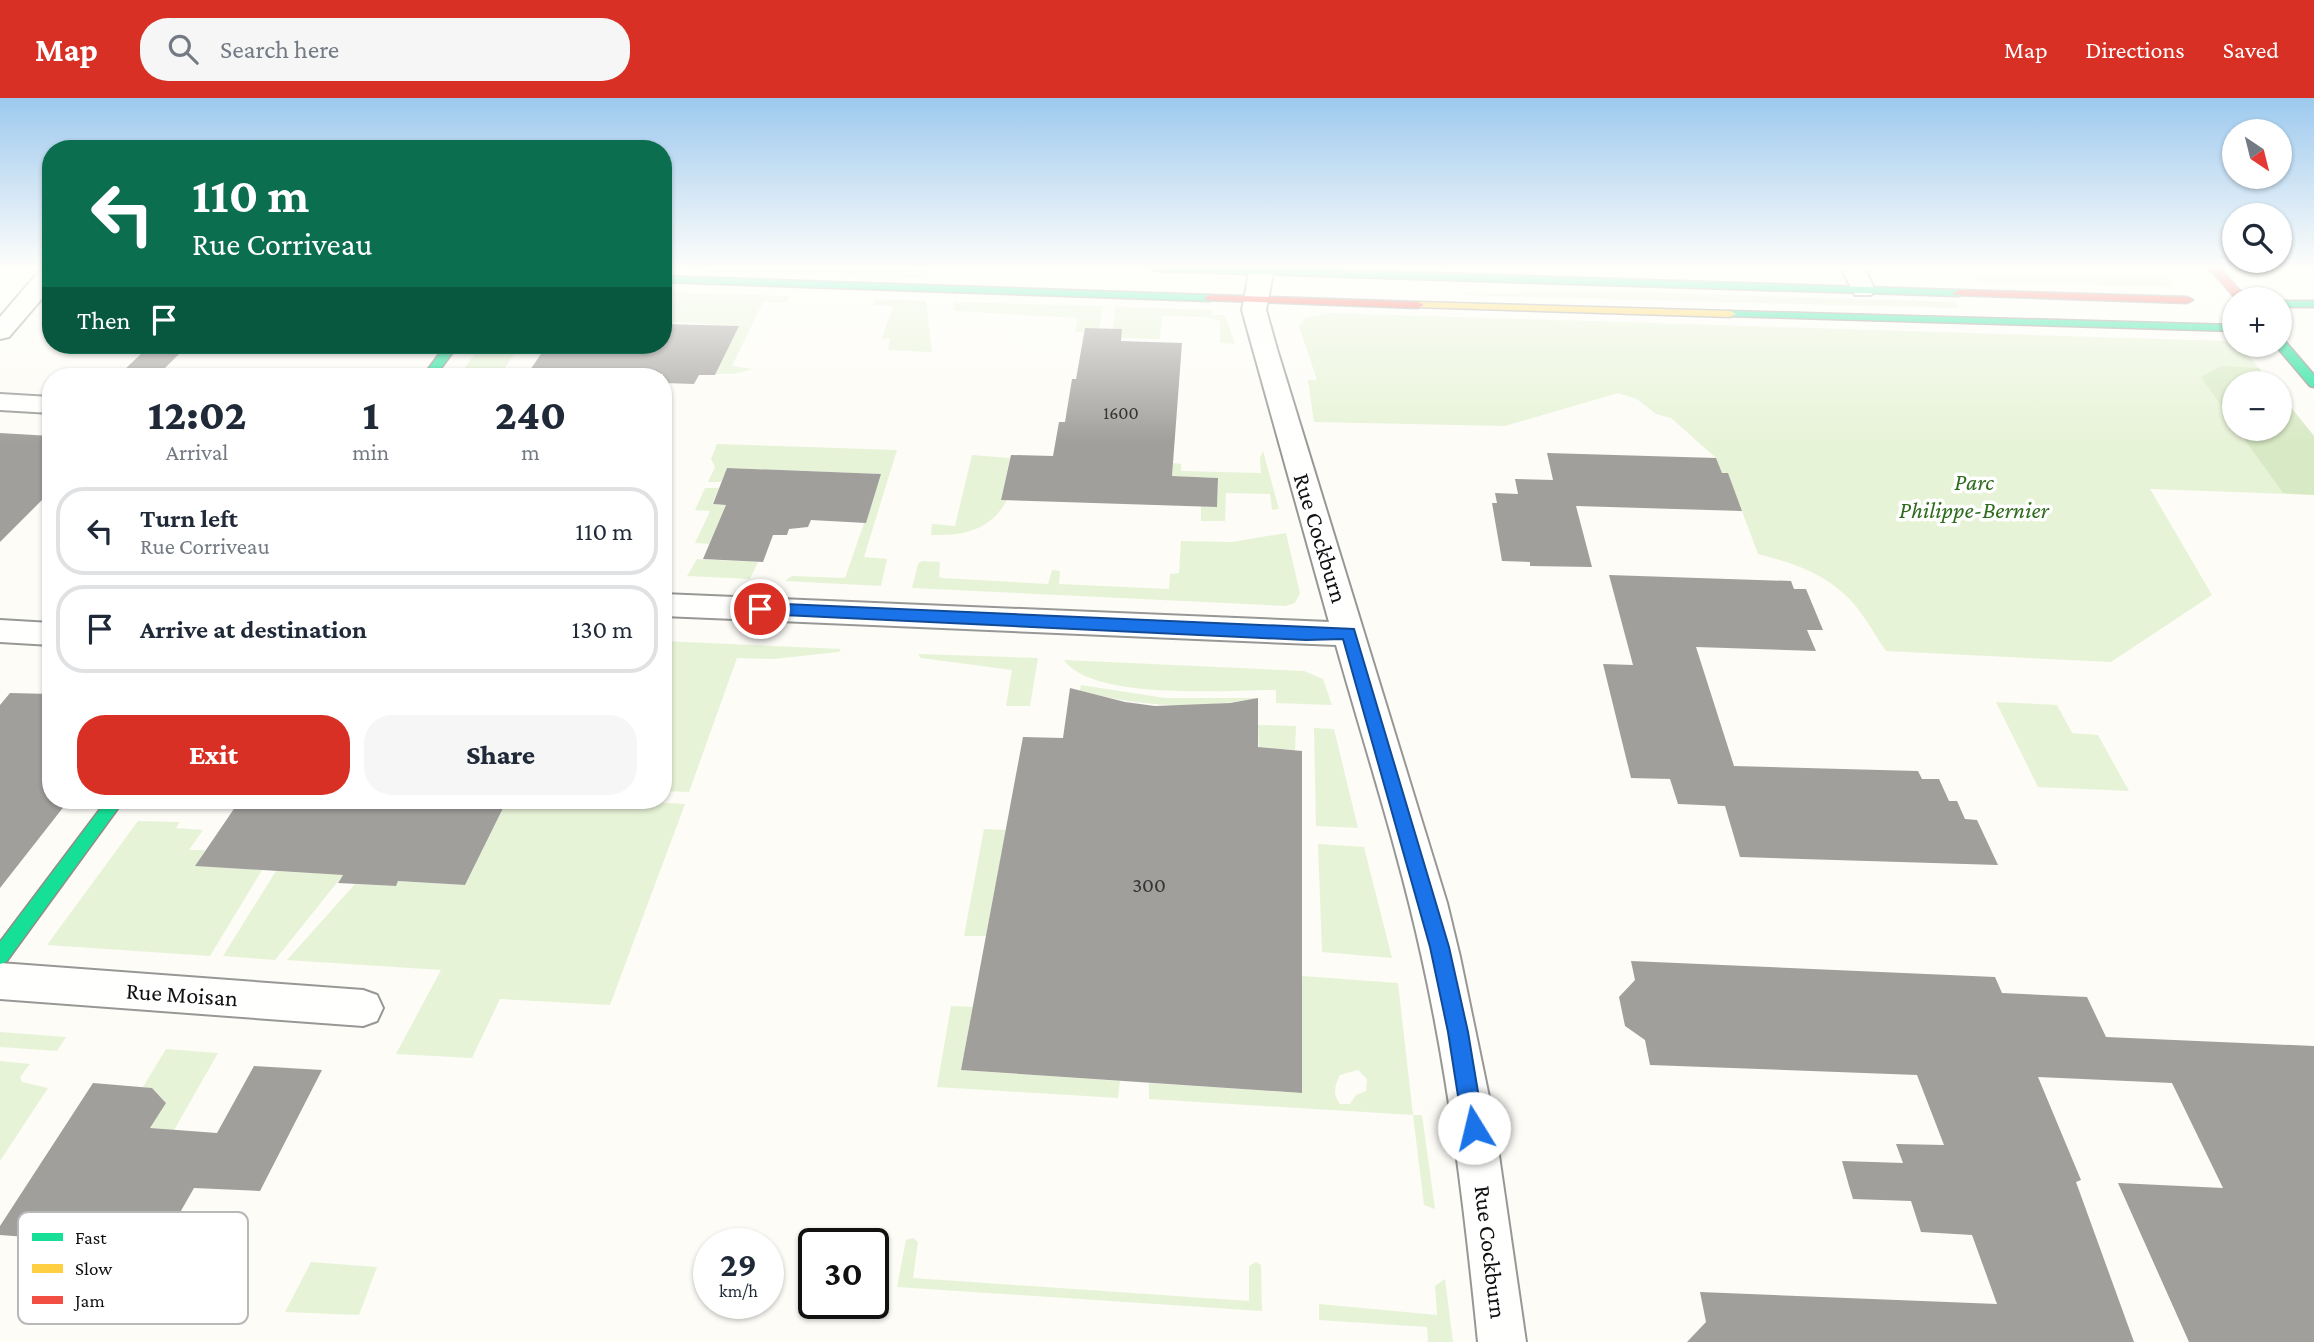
<!DOCTYPE html>
<html lang="en">
<head>
<meta charset="utf-8">
<style>
  body { margin:0; font-family:"Crimson Pro",serif; background:#f6f6f7; color:#1f2937; height:100vh; display:flex; flex-direction:column; font-size:26px; white-space:nowrap }
  * { box-sizing:border-box; margin:0 }
  p { font-size:23px; color:#747a83 }
  .icon { flex:none; width:38px; height:38px; fill:none; stroke:currentColor; stroke-width:2; stroke-linecap:round; stroke-linejoin:round }
  .map { position:relative; flex:1; overflow:hidden }
  .side { position:absolute; left:42px; top:270px; width:630px; height:441px; display:flex; flex-direction:column; background:#fff; border-radius:28px; box-shadow:0 2px 5px #0004 }
  .side>* { flex:none }
  .top-card { position:absolute; left:42px; top:42px; width:630px; height:214px; border-radius:28px; box-shadow:0 2px 5px #0004; background:#0b6e4f; color:#fff; overflow:hidden }
  .needle { width:46px; rotate:145deg }
  .tools { position:absolute; left:2222px; top:21px; display:grid; gap:14px }
  .tools a { display:grid; place-items:center; width:70px; height:70px; border-radius:50%; background:#fff; box-shadow:0 2px 5px #0004; font-size:35px }
  .speed { position:absolute; left:693px; top:1130px; display:flex; gap:14px; font-size:35px; font-weight:700; text-align:center }
  .speed>* { display:grid; place-content:center; width:91px; height:91px; border-radius:50%; background:#fff; box-shadow:0 2px 5px #0004; line-height:1 }
  .speed small { font-size:18px; font-weight:400 }
  .speed .limit { border:4px solid #111; border-radius:10px; background:#fff; color:#111 }
  .pin { position:absolute; display:grid; place-items:center; width:60px; height:60px; color:#fff; margin:-30px; border:4px solid #fff; border-radius:50%; box-shadow:0 2px 7px #0007 }
  .me { position:absolute; width:77px; margin:-38px; rotate:351deg; stroke-linejoin:round; filter:drop-shadow(0 0 5px #0008) }
  .turn { display:flex; align-items:center; gap:24px; height:147px; padding:0 35px; font-size:32px }
  .turn .icon { width:91px; height:91px; stroke-width:2.5 }
  .turn b { display:block; font-size:49px; line-height:60px }
  .then { display:flex; align-items:center; height:66px; padding:0 35px; background:#0003; gap:14px; font-size:26px }
  .eta { display:flex; justify-content:space-evenly; align-items:center; height:119px; text-align:center }
  .eta b { font-size:42px; font-weight:800; line-height:49px }
  .primary-button { display:flex; gap:14px; margin-top:auto; padding:14px 35px }
  .primary-button a { flex:1; height:80px; border-radius:28px; background:#d93025; color:#fff; font-size:28px; font-weight:800; line-height:80px; text-align:center }
  .primary-button a+a { background:#f6f6f7; color:#1f2937 }
  ul { padding:0; list-style:none }
  li { display:flex; align-items:center; gap:21px; height:88px; margin:0 14px 10px; padding:0 21px; border:4px solid #e0e1e3; border-radius:28px }
  li div { flex:1 }
  li b { display:block; font-size:26px }
  li em { font-style:normal }
  header { display:flex; align-items:center; gap:42px; box-sizing:border-box; height:98px; padding:0 35px; background:#d93025; color:#fff }
  header strong { font-size:33px }
  nav { display:flex; gap:38px; margin-inline-start:auto; font-size:24px }
  .search { width:490px; height:63px; background:#f6f6f7; display:flex; align-items:center; gap:18px; box-sizing:border-box; padding:0 24px; border-radius:28px; color:#747a83; font-size:26px }
  .map>svg:first-child { display:block }
  .green { fill:#e7f3d7; fill-rule:evenodd }
  .forest { fill:#d8eac5 }
  .building { fill:#a19f9c }
  .lines { fill:none; stroke-linecap:round; stroke-linejoin:round }
  .street-casing { stroke:#979795; stroke-width:4 }
  .fast-casing { stroke:#8e8d8b; stroke-width:3 }
  .slow-casing { stroke:#8e8d8b; stroke-width:3 }
  .jam-casing { stroke:#8e8d8b; stroke-width:3 }
  .street { fill:#fffffe; fill-rule:evenodd }
  .fast { fill:#16e098; fill-rule:evenodd }
  .slow { fill:#ffcf43; fill-rule:evenodd }
  .jam { fill:#f24e42; fill-rule:evenodd }
  .route { fill:#1a73e8; stroke:#114b97; stroke-width:2 }
  .labels { text-anchor:middle; dominant-baseline:central; stroke-width:7; stroke-linejoin:round; paint-order:stroke }
  .far-number-label { font-size:18px; fill:#353434 }
  .number-label { font-size:21px; fill:#353434 }
  .park-label { font-size:24px; font-style:italic; fill:#2f6b1f; stroke:#fff }
  .street-label { font-size:24px; fill:#111; stroke:#fff }
  .key { fill:#fff; stroke:#b8b8b8; stroke-width:2 }
  .key-label { font-size:19px; fill:#111 }
</style>
</head>
<body>
<header>
<strong>Map</strong>
<div class="search"><svg class="icon" aria-label="search" viewBox="0 0 24 24"><circle cx="10" cy="10" r="6"/><path d="M15 15l6 6"/></svg>Search here</div>
<nav><a>Map</a><a>Directions</a><a>Saved</a></nav>
</header>
<div class="map">
<svg width="2314" height="1244" viewBox="0 0 2314 1244">
  <rect width="100%" height="100%" fill="#fdfcf7"/>
  <path class="green" d="M 682,171 L 926,173 L 931,176 L 924,180 L 681,173 Z
    M 2035,175 L 2167,179 L 2176,189 L 1980,184 L 1977,178 L 2029,179 Z
    M 663,194 L 789,198 L 786,204 L 763,204 L 732,268 L 753,271 L 734,276 L 716,276 L 738,228 L 663,223 Z
    M 1634,194 L 1955,204 L 1960,210 L 1524,199 L 1463,197 L 1463,195 Z
    M 875,201 L 926,203 L 932,254 L 888,252 L 890,241 L 882,240 L 893,208 L 872,207 Z
    M 954,204 L 1103,208 L 1099,230 L 1085,230 L 1084,234 L 1075,234 L 1078,220 L 957,213 L 953,211 Z
    M 1115,209 L 1212,212 L 1213,217 L 1225,217 L 1235,246 L 1220,245 L 1220,223 L 1205,219 L 1162,218 L 1160,241 L 1121,240 L 1122,231 L 1113,231 Z
    M 1329,215 L 2225,243 L 2245,253 L 2271,285 L 2235,285 L 2235,331 L 2280,331 L 2280,296 L 2314,338 L 2314,397 L 2150,391 L 2212,497 L 2111,564 L 1886,553 C 1873,534 1860,509 1843,495 C 1819,473 1789,464 1758,456 L 1728,376 L 1722,375 L 1716,360 L 1671,320 L 1656,316 L 1637,301 L 1618,295 L 1505,328 L 1314,324 L 1308,282 L 1317,282 L 1299,228 L 1305,220 Z
    M 481,247 L 520,247 L 502,274 L 464,271 Z
    M 717,346 L 897,352 L 864,459 L 887,461 L 881,488 L 785,483 L 792,478 L 845,480 L 881,376 L 728,370 L 721,384 L 708,384 L 715,369 L 711,361 Z
    M 1263,353 L 1279,411 L 1272,412 L 1270,396 L 1226,395 L 1225,423 L 1201,423 L 1201,408 L 1217,409 L 1218,380 L 1172,378 L 1173,365 L 1181,366 L 1181,373 L 1261,375 L 1260,360 Z
    M 972,357 L 1010,360 L 1001,401 L 1007,402 C 991,432 964,438 931,437 L 932,426 L 955,428 Z
    M 705,390 L 719,390 L 712,406 L 726,407 L 710,446 L 695,445 L 710,413 L 695,412 Z
    M 1286,435 L 1300,495 L 1295,505 L 1285,508 L 912,490 L 918,466 L 922,463 L 940,464 L 939,479 L 942,480 L 1048,486 L 1052,472 L 1060,473 L 1059,486 L 1169,491 L 1170,476 L 1179,475 L 1181,443 L 1232,444 Z
    M 697,461 L 758,464 L 750,481 L 687,478 Z
    M 663,543 L 841,551 L 839,554 L 773,561 L 737,560 L 689,694 L 663,693 Z
    M 918,556 L 1038,560 L 1030,608 L 1006,608 L 1012,572 L 921,560 Z
    M 1064,562 L 1304,573 L 1323,581 L 1332,607 L 1276,605 L 1276,592 C 1228,592 1093,603 1064,562 Z
    M 1081,587 L 1165,600 L 1258,600 C 1193,612 1144,609 1080,593 Z
    M 1996,604 L 2057,607 L 2072,635 L 2098,637 L 2129,693 L 2038,689 Z
    M 1258,627 L 1296,628 L 1295,652 L 1259,649 Z
    M 1314,630 L 1334,631 L 1358,730 L 1316,728 Z
    M 507,702 L 616,702 L 685,706 L 610,907 L 500,901 L 472,960 L 396,956 L 441,872 L 287,862 L 355,786 L 395,788 L 398,783 L 465,787 Z
    M 138,723 L 180,724 L 176,730 L 203,732 L 189,752 L 205,752 L 196,768 L 262,772 L 210,858 L 47,847 Z
    M 984,731 L 1006,732 L 986,838 L 964,838 Z
    M 1318,746 L 1364,749 L 1392,860 L 1322,854 Z
    M 276,773 L 343,777 L 275,862 L 223,858 Z
    M 1302,878 L 1398,885 L 1413,1017 L 1422,1017 L 1435,1111 L 1424,1107 L 1413,1017 L 1149,1001 L 1149,985 L 1302,995 ZM 1358,972 L 1367,981 L 1366,993 L 1356,997 L 1350,1006 L 1340,1006 C 1332,996 1335,987 1340,977 Z
    M 951,908 L 973,909 L 961,972 L 1120,983 L 1118,1000 L 937,989 Z
    M 0,934 L 66,939 L 57,953 L 0,949 Z
    M 166,951 L 218,955 L 174,1032 L 150,1030 L 166,1005 L 159,997 L 144,996 L 147,990 L 143,989 Z
    M 0,963 L 30,966 L 20,979 L 22,984 L 48,990 L 0,1063 Z
    M 913,1140 L 918,1144 L 913,1180 L 1249,1203 L 1249,1168 L 1256,1164 L 1261,1167 L 1262,1213 L 897,1189 L 906,1142 Z
    M 311,1164 L 377,1169 L 359,1217 L 285,1214 Z
    M 1445,1181 L 1453,1244 L 1428,1244 L 1427,1229 L 1319,1222 L 1319,1206 L 1437,1217 L 1435,1188 Z"/>
  <path class="forest" d="M 2221,268 L 2259,270 L 2271,285 L 2235,285 L 2235,327 L 2201,279 Z
    M 2280,296 L 2314,338 L 2314,397 L 2283,395 L 2237,331 L 2280,331 Z"/>
  <path class="building" d="M 663,226 L 739,228 L 715,277 L 699,277 L 694,286 L 663,285 L 663,276 L 616,274 L 613,278 L 526,278 L 547,247 L 663,247 Z
    M 1085,230 L 1122,231 L 1121,243 L 1182,245 L 1172,378 L 1218,380 L 1217,409 L 1001,402 L 1011,357 L 1053,358 L 1059,324 L 1065,324 L 1072,281 L 1076,281 Z
    M 148,249 L 185,250 L 157,278 L 118,278 Z
    M 0,335 L 51,338 L 51,393 L 0,444 Z
    M 1547,355 L 1716,360 L 1722,375 L 1728,375 L 1742,413 L 1576,408 L 1592,469 L 1530,468 L 1530,464 L 1502,463 L 1492,405 L 1497,405 L 1495,395 L 1518,396 L 1515,381 L 1553,382 Z
    M 727,370 L 881,376 L 866,425 L 811,422 L 808,429 L 789,431 L 787,437 L 773,437 L 763,464 L 703,461 L 726,407 L 713,406 Z
    M 1609,477 L 1791,483 L 1794,491 L 1806,491 L 1823,532 L 1807,532 L 1816,553 L 1696,549 L 1734,668 L 1918,673 L 1922,681 L 1939,681 L 1949,703 L 1957,703 L 1965,721 L 1977,722 L 1998,767 L 1740,759 L 1725,708 L 1678,706 L 1670,681 L 1631,680 L 1603,566 L 1633,567 Z
    M 1070,590 L 1125,604 L 1155,608 L 1230,605 L 1258,600 L 1258,649 L 1302,653 L 1302,995 L 961,972 L 1023,639 L 1063,640 Z
    M 10,595 L 51,596 L 51,702 L 69,702 L 0,790 L 0,607 Z
    M 240,702 L 507,702 L 465,787 L 398,783 L 396,788 L 338,785 L 343,777 L 195,768 Z
    M 1631,863 L 1995,879 L 2002,895 L 2087,899 L 2106,939 L 2314,948 L 2314,1244 L 2189,1244 L 2118,1085 L 2223,1090 L 2172,985 L 2038,979 L 2081,1082 L 2076,1084 L 2134,1244 L 1687,1244 L 1706,1224 L 1700,1194 L 1997,1206 L 1972,1137 L 1921,1134 L 1911,1103 L 1853,1101 L 1849,1088 L 1842,1063 L 1903,1065 L 1896,1046 L 1944,1047 L 1917,977 L 1650,967 L 1645,942 L 1625,928 L 1619,899 L 1635,882 Z
    M 254,968 L 322,972 L 260,1093 L 194,1090 L 170,1132 L 115,1130 L 106,1145 L 0,1137 L 0,1128 L 93,985 L 152,990 L 166,1005 L 150,1030 L 217,1035 Z"/>
  <g class="lines">
    <g class="street-casing">
      <path id="street" d="M 42,170 L 51,170 L 51,190 L 9,239 L 0,241 L 0,219 Z
        M 1250,170 L 1274,170 L 1266,212 L 1277,251 L 1447,805 L 1460,859 L 1494,1023 L 1526,1244 L 1478,1244 C 1465,1115 1450,986 1422,860 C 1399,754 1365,650 1336,547 L 663,518 L 663,496 L 1329,524 L 1242,212 Z
        M 1841,170 L 1864,170 L 1875,192 L 1871,197 L 1855,197 Z
        M 0,296 L 51,299 L 51,315 L 0,312 Z
        M 0,522 L 51,525 L 51,547 L 0,544 Z
        M 0,865 L 363,892 L 377,897 L 383,910 L 377,923 L 363,928 L 0,901 Z"/>
    </g>
    <g class="fast-casing">
      <path id="fast" d="M 1150,170 L 1275,170 L 1959,192 L 1965,195 L 1959,198 L 1155,173 Z
        M 663,178 L 1210,197 L 1216,200 L 1210,203 L 663,184 Z
        M 2280,203 L 2314,203 L 2314,209 L 2280,209 Z
        M 1730,213 L 2235,227 L 2235,233 L 1726,218 L 1726,214 Z
        M 2280,242 L 2284,242 L 2314,277 L 2314,289 L 2310,288 L 2276,248 L 2280,247 Z
        M 446,247 L 458,247 L 435,278 L 423,278 Z
        M 107,702 L 124,702 L 6,864 L 0,866 L 0,844 Z"/>
    </g>
    <g class="slow-casing">
      <path id="slow" d="M 1418,204 L 1730,213 L 1736,216 L 1730,219 L 1414,209 L 1414,205 Z"/>
    </g>
    <g class="jam-casing">
      <path id="jam" d="M 2209,170 L 2220,170 L 2247,201 L 2236,201 Z
        M 1959,192 L 2187,199 L 2193,202 L 2187,205 L 1955,197 L 1953,195 Z
        M 1210,197 L 1418,204 L 1424,207 L 1418,210 L 1206,202 L 1204,200 Z"/>
    </g>
    <use href="#street" class="street"/>
    <use href="#fast" class="fast"/>
    <use href="#slow" class="slow"/>
    <use href="#jam" class="jam"/>
  </g>
  <linearGradient id="sky" x2="0" y2="1"><stop stop-color="#9dc9ee"/><stop offset="0.49" stop-color="#fefefb"/><stop offset="1" stop-color="#fefefb" stop-opacity="0"/></linearGradient>
  <rect width="2314" height="345" fill="url(#sky)"/>
  <path class="route" d="M 760,505 L 1354,531 L 1449,849 L 1468,934 L 1484,1030 L 1481,1037 L 1474,1040 L 1466,1037 L 1463,1030 L 1448,934 L 1430,849 L 1343,541 L 1306,542 L 760,516 L 752,511 Z"/>
  <g class="labels">
    <g class="far-number-label">
      <text x="1121" y="315">1600</text>
    </g>
    <g class="number-label">
      <text x="1149" y="787">300</text>
    </g>
    <g class="park-label">
      <text x="1974" y="383">Parc<tspan x="1974" dy="28">Philippe-Bernier</tspan></text>
    </g>
    <g class="street-label">
      <text transform="translate(1321 440) rotate(73)">Rue Cockburn</text>
      <text transform="translate(182 896) rotate(4)">Rue Moisan</text>
      <text transform="translate(1491 1154) rotate(83)">Rue Cockburn</text>
    </g>
  </g>
  <rect x="18" y="1114" width="230" height="112" rx="10" class="key"/>
  <rect x="32" y="1135" width="31" height="8" fill="#16e098"/>
  <rect x="32" y="1166" width="31" height="9" fill="#ffcf43"/>
  <rect x="32" y="1198" width="31" height="8" fill="#f24e42"/>
  <g class="key-label">
    <text x="75" y="1146">Fast</text>
    <text x="75" y="1177">Slow</text>
    <text x="75" y="1209">Jam</text>
  </g>
</svg>
<div class="tools">
<a><svg class="needle" viewBox="-14 -14 28 28"><path d="M0-13l5 13h-10z" fill="#e53935"/><path d="M0 13l5-13h-10z" fill="#747a83"/></svg></a>
<a><svg class="icon" aria-label="search" viewBox="0 0 24 24"><circle cx="10" cy="10" r="6"/><path d="M15 15l6 6"/></svg></a>
<a>+</a>
<a>−</a>
</div>
<div class="speed"><div>29<small>km/h</small></div><div class="limit">30</div></div>
<div class="pin" style="left:760px;top:511px;background:#d93025"><svg class="icon" aria-label="arrive" viewBox="0 0 24 24"><path d="M6 21V4h12l-3 4 3 4H6"/></svg></div>
<svg class="me" style="left:1474px;top:1030px" viewBox="-20 -20 40 40"><circle r="19" fill="#fff"/><path d="M0-13L10 11 0 6-10 11z" fill="#1a73e8"/></svg>
<div class="top-card">
<div class="turn"><svg class="icon" aria-label="left" viewBox="0 0 24 24"><path d="M17 20v-9H6M10 6l-5 5 5 5"/></svg><div><b>110 m</b>Rue Corriveau</div></div>
<div class="then">Then<svg class="icon" aria-label="arrive" viewBox="0 0 24 24"><path d="M6 21V4h12l-3 4 3 4H6"/></svg></div>
</div>
<section class="side">
<div class="eta">
<div><b>12:02</b><p>Arrival</p></div>
<div><b>1</b><p>min</p></div>
<div><b>240</b><p>m</p></div>
</div>
<ul>
<li><svg class="icon" aria-label="left" viewBox="0 0 24 24"><path d="M17 20v-9H6M10 6l-5 5 5 5"/></svg><div><b>Turn left</b><p>Rue Corriveau</p></div><em>110 m</em></li>
<li><svg class="icon" aria-label="arrive" viewBox="0 0 24 24"><path d="M6 21V4h12l-3 4 3 4H6"/></svg><div><b>Arrive at destination</b></div><em>130 m</em></li>
</ul>
<div class="primary-button"><a>Exit</a><a>Share</a></div>
</section>
</div>
</body>
</html>
